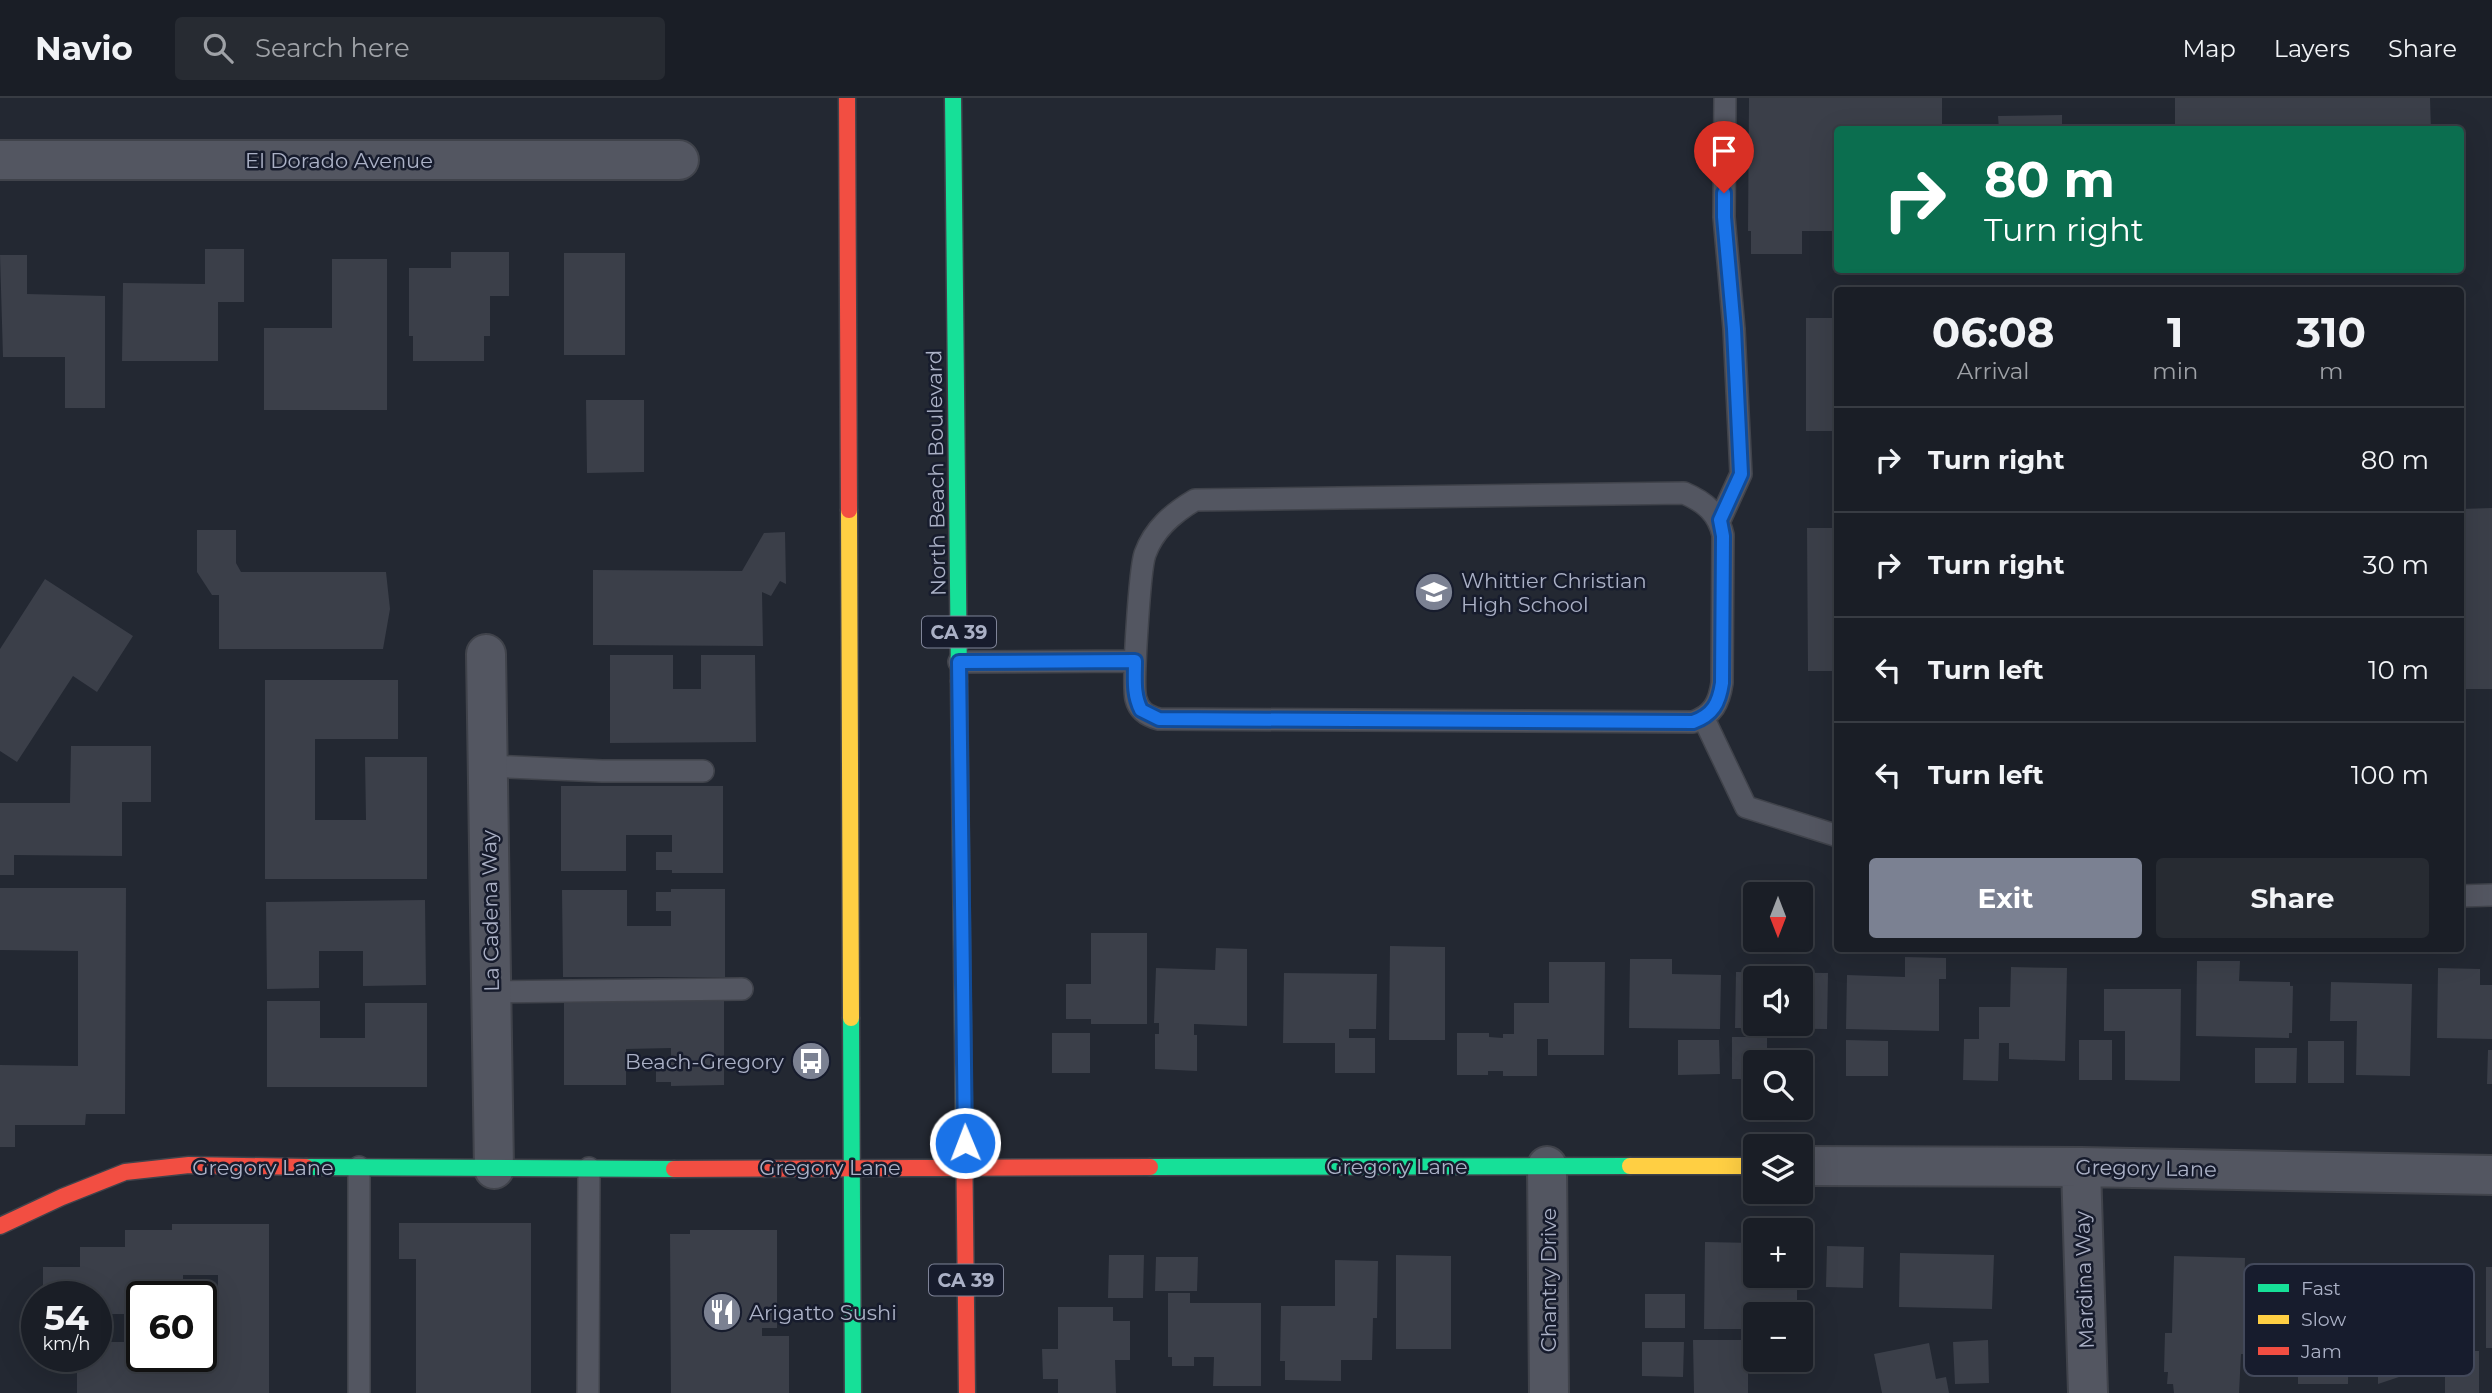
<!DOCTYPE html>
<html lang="en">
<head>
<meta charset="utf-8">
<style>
  body { margin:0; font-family:Montserrat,sans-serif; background:#272b32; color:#f1f3f6; height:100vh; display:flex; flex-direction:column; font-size:26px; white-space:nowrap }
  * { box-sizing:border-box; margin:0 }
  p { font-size:23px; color:#9fa2a7 }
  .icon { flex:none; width:38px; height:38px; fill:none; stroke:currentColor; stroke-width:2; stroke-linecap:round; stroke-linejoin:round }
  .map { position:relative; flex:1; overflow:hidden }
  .side { position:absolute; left:1834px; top:189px; width:630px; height:665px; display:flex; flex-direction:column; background:#1a1e26; border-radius:7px; box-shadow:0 7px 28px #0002,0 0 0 2px #383c43 }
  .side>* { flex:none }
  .banner { position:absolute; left:1834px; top:28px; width:630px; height:147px; border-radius:7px; box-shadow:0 7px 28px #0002,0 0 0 2px #383c43; background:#0b6e4f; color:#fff; overflow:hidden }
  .needle { width:46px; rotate:180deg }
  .buttons { position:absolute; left:1743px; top:784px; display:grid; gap:14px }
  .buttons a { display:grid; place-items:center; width:70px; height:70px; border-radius:7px; background:#1a1e26; box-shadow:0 7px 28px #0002,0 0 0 2px #383c43; font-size:35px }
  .speed { position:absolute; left:21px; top:1183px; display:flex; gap:14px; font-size:35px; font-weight:700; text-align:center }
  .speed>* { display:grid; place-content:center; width:91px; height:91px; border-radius:50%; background:#1a1e26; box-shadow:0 7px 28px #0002,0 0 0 2px #383c43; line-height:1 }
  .speed small { font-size:18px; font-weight:400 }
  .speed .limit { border:4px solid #111; border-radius:10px; background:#fff; color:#111 }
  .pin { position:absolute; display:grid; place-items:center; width:60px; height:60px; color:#fff; margin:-72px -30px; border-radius:50% 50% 50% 0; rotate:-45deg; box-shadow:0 0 7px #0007 }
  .pin .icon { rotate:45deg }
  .me { position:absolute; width:77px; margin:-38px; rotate:359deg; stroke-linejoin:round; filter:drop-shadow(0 0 5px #0008) }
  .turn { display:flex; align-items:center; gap:24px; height:147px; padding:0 35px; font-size:32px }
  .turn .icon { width:91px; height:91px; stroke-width:2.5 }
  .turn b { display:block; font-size:49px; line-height:60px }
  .eta { display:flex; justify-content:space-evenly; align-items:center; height:119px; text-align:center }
  .eta b { font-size:42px; font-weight:700; line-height:49px }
  .action { display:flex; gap:14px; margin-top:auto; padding:14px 35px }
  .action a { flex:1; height:80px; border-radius:7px; background:#7b8192; color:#fff; font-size:28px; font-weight:700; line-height:80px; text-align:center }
  .action a+a { background:#272b32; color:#f1f3f6 }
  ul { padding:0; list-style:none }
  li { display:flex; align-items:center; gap:21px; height:105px; padding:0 35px; border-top:2px solid #383c43 }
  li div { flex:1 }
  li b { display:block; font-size:26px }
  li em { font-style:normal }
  header { display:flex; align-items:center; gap:42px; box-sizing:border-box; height:98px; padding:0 35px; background:#1a1e26; border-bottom:2px solid #383c43 }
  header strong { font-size:33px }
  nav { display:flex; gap:38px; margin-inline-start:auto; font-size:24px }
  .search { width:490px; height:63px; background:#272b32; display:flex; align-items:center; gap:18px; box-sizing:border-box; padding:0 24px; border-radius:7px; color:#9fa2a7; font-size:26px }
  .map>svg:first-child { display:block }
  .building { fill:#3b3f49; fill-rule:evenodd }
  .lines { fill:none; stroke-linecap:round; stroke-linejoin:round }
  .lane-casing { stroke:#40434b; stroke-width:24 }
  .street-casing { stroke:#40434b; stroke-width:42 }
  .fast-casing { stroke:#40434b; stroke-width:19 }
  .slow-casing { stroke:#40434b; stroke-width:19 }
  .jam-casing { stroke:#40434b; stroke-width:19 }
  .lane { stroke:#535661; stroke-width:21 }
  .street { stroke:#535661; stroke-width:38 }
  .fast { stroke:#16e098; stroke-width:16 }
  .slow { stroke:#ffcf43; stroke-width:16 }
  .jam { stroke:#f24e42; stroke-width:16 }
  .route-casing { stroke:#114b97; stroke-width:18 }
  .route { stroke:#1a73e8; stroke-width:12 }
  .labels { text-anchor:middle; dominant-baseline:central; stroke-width:5; stroke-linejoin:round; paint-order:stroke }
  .shield { fill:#171c2d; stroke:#7f8498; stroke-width:2 }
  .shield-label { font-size:19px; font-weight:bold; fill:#abb1c6 }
  .street-label { font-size:21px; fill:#abb1c6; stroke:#171c2d }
  .poi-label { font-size:21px; fill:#abb1c6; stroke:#171c2d; text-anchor:start }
  .key { fill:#171c2d; stroke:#43495b; stroke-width:2 }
  .key-label { font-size:19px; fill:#abb1c6 }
</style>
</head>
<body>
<header>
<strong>Navio</strong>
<div class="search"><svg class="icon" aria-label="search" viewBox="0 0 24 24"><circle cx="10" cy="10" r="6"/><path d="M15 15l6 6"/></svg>Search here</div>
<nav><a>Map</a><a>Layers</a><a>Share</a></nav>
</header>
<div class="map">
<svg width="2492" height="1295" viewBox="0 0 2492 1295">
  <rect width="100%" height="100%" fill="#232832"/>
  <path class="building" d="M 1749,0 L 1942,0 L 1942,32 L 1838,32 L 1838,133 L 1802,133 L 1802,156 L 1751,156 L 1751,133 L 1748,133 Z
    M 2175,0 L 2430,0 L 2431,32 L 2175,32 Z
    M 2062,17 L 2062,32 L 1999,32 L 1998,18 Z
    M 205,151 L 244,151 L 244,204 L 218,204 L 218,263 L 122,263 L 123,185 L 205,186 Z
    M 451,154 L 509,154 L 509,198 L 490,198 L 490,238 L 484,238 L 484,263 L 413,263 L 413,238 L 409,238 L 409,170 L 451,170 Z
    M 564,155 L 625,155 L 625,257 L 564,257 Z
    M 0,157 L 27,157 L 27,196 L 105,198 L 105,310 L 65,310 L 65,259 L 3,259 Z
    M 332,161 L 387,161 L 387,312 L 264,312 L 264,230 L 332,230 Z
    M 1806,220 L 1838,220 L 1838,333 L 1806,333 Z
    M 586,302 L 644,302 L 644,374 L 587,375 Z
    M 2492,410 L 2492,591 L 2460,591 L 2460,411 Z
    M 1807,430 L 1838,430 L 1838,573 L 1808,573 Z
    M 197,432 L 236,432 L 236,465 L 241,474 L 386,474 L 390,511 L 383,551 L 219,551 L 219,497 L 212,497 L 197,474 Z
    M 785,434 L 786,486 L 780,483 L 771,498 L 762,494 L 763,548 L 593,547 L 593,472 L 742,473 L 764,435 Z
    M 45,481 L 133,538 L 97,594 L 73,578 L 17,664 L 0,653 L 0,551 Z
    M 610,557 L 673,557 L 673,591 L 701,591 L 701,557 L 755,557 L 756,644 L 610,645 Z
    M 265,582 L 398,582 L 398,641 L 315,641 L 315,722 L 366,722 L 365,659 L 427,659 L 427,781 L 265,781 Z
    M 71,648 L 151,648 L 151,704 L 122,704 L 122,758 L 14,757 L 14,777 L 0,777 L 0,705 L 70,705 Z
    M 561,688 L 723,688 L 723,775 L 672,775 L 672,772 L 656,772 L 656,754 L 672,754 L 672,737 L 626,737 L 626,773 L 561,773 Z
    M 0,790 L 126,790 L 125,1016 L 86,1016 L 85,1027 L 15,1027 L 15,1049 L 0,1049 L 0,967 L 78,968 L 78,853 L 0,852 Z
    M 671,791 L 725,791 L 725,879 L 563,879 L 562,792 L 627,792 L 627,828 L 671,828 L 671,813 L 656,813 L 656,794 L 671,794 Z
    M 425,802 L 426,887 L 363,888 L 363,853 L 319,853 L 319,890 L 267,891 L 266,804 Z
    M 1091,835 L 1147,835 L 1147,926 L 1091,926 L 1091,921 L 1066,921 L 1066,886 L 1091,886 Z
    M 1390,848 L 1445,849 L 1445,942 L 1389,942 Z
    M 1216,850 L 1247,851 L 1247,928 L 1194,926 L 1194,937 L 1197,937 L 1197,973 L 1155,971 L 1155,936 L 1159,936 L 1159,925 L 1154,925 L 1156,870 L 1215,872 Z
    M 1905,859 L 1946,860 L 1946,881 L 1939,881 L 1939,933 L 1846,931 L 1847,877 L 1905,879 Z
    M 1630,861 L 1672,861 L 1672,876 L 1721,877 L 1720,931 L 1629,930 Z
    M 2197,863 L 2240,863 L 2239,883 L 2290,884 L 2290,888 L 2293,888 L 2292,935 L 2289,935 L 2289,940 L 2196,938 Z
    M 1549,864 L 1605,864 L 1604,957 L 1548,957 L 1548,941 L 1537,941 L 1537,978 L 1503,978 L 1503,973 L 1488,973 L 1488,977 L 1457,977 L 1457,935 L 1489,935 L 1489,939 L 1503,940 L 1503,936 L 1514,936 L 1514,905 L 1549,905 Z
    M 2011,869 L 2067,870 L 2065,963 L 2009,961 L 2009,945 L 1999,945 L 1998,983 L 1963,982 L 1964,941 L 1979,941 L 1979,909 L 2010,909 Z
    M 2438,870 L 2480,871 L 2480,887 L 2492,887 L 2492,941 L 2437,940 Z
    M 1736,874 L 1828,875 L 1827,931 L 1735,930 ZM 1755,880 L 1801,880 L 1801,926 L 1755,926 Z
    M 1284,875 L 1377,876 L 1376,931 L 1349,931 L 1349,940 L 1375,940 L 1375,975 L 1335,975 L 1335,945 L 1283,945 Z
    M 2331,884 L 2412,886 L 2410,978 L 2356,977 L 2357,923 L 2330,923 Z
    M 2104,891 L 2181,891 L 2180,983 L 2125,982 L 2125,933 L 2104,933 Z
    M 724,901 L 724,987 L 671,988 L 671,984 L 656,984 L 656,966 L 671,966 L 671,950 L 626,951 L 626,987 L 564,987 L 564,902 Z
    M 267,903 L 320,903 L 320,940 L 365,940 L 365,905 L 427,905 L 427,989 L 267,989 Z
    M 1052,935 L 1090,935 L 1090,975 L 1052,975 Z
    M 1732,939 L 1767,939 L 1767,964 L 1755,964 L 1755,981 L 1732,981 Z
    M 1678,942 L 1719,942 L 1720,976 L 1678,977 Z
    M 1846,942 L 1888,943 L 1888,978 L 1846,978 Z
    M 2079,942 L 2112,942 L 2112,982 L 2079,982 Z
    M 2308,943 L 2344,943 L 2344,985 L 2308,985 Z
    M 2255,950 L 2297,950 L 2296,985 L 2255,985 Z
    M 2488,952 L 2492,952 L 2492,986 L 2487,986 Z
    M 399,1125 L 531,1125 L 531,1295 L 416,1295 L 416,1161 L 399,1161 Z
    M 172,1126 L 269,1126 L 269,1295 L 77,1295 L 77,1258 L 96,1258 L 96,1244 L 142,1244 L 142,1258 L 180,1258 L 180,1263 L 218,1263 L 218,1177 L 183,1177 L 183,1198 L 135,1198 L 135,1216 L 96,1216 L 96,1199 L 43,1199 L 43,1169 L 80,1169 L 80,1149 L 125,1149 L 125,1132 L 172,1132 Z
    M 690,1132 L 777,1132 L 777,1230 L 762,1230 L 762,1238 L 789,1238 L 789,1295 L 671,1295 L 670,1136 L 690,1136 Z
    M 1705,1144 L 1755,1145 L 1755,1178 L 1797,1178 L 1797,1216 L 1769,1216 L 1770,1209 L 1757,1208 L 1757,1202 L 1753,1202 L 1753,1231 L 1704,1231 Z
    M 1827,1148 L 1864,1149 L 1863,1190 L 1826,1189 Z
    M 1900,1155 L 1994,1157 L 1992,1211 L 1899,1209 Z
    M 1109,1157 L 1144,1157 L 1143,1200 L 1108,1200 Z
    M 1396,1157 L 1451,1158 L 1451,1251 L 1396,1251 Z
    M 2174,1158 L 2245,1160 L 2243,1256 L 2241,1256 L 2239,1295 L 2174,1295 L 2173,1286 L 2167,1286 L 2168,1274 L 2164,1274 L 2165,1235 L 2172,1235 Z
    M 1156,1159 L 1198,1159 L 1197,1193 L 1155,1193 Z
    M 1335,1162 L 1378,1163 L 1377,1220 L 1373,1220 L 1372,1262 L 1341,1262 L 1341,1283 L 1285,1282 L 1285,1263 L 1280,1263 L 1281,1208 L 1335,1208 Z
    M 2375,1165 L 2430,1165 L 2430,1222 L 2451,1222 L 2451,1249 L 2430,1249 L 2430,1261 L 2417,1261 L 2417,1273 L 2378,1286 L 2378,1261 L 2375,1261 Z
    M 2486,1169 L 2492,1169 L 2492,1250 L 2486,1250 Z
    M 1168,1195 L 1190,1195 L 1190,1205 L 1261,1205 L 1261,1288 L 1213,1288 L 1214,1259 L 1194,1259 L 1194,1268 L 1172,1268 L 1172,1259 L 1168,1259 Z
    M 1645,1196 L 1685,1196 L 1685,1230 L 1645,1230 Z
    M 1058,1209 L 1113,1209 L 1113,1223 L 1130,1223 L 1130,1262 L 1115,1262 L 1116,1295 L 1058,1295 L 1058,1281 L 1043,1281 L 1042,1251 L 1058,1251 Z
    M 2257,1213 L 2349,1214 L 2348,1286 L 2298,1286 L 2298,1270 L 2257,1269 Z
    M 1693,1242 L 1748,1242 L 1748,1295 L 1694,1295 Z
    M 1988,1242 L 1989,1285 L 1955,1286 L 1953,1244 Z
    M 1642,1244 L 1684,1244 L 1683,1279 L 1642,1278 Z
    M 1929,1245 L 1936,1281 L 1946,1279 L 1949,1295 L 1882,1295 L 1874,1256 Z
    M 2445,1253 L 2479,1253 L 2479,1295 L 2445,1295 Z"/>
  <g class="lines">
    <g class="lane-casing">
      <path id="lane" d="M 1684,395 C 1705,404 1718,415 1723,437 L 1722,585 C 1719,605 1713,617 1693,624 L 1159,621 C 1147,618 1139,613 1136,601 C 1132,587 1140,470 1145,456 C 1154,431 1173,415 1195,402 Z
        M 1720,422 L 1741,376 L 1734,231 L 1724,119 L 1725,0
        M 959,564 L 1135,563
        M 1704,621 L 1746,709 L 1838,738
        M 488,668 L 602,673 L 703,673
        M 2460,798 L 2492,797
        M 491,894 L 742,891
        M 359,1069 L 359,1295
        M 588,1295 L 589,1070"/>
    </g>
    <g class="street-casing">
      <path id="street" d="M 0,62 L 679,62
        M 486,556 L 494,1071
        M 1547,1068 L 1549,1295
        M 1801,1068 L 2081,1069 L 2492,1077
        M 2081,1069 L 2088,1295"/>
    </g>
    <g class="fast-casing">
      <path id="fast" d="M 953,0 L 959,583
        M 851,920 L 853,1295
        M 306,1069 L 674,1071
        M 1150,1069 L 1630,1068"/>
    </g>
    <g class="slow-casing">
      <path id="slow" d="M 849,412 L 851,920
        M 959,583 L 964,1032
        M 1630,1068 L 1755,1068"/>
    </g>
    <g class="jam-casing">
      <path id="jam" d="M 847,0 L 849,412
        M 964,1032 L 967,1295
        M 674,1071 L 1150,1069
        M 0,1128 L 62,1099 L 125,1074 L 189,1067 L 306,1069"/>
    </g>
    <use href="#lane" class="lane"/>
    <use href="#street" class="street"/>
    <use href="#fast" class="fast"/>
    <use href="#slow" class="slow"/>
    <use href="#jam" class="jam"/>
  </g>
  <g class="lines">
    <g class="route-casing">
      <path id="route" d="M 965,1045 L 959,564 L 1135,563 C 1135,581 1133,596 1141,612 L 1159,621 L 1693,624 C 1713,617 1719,605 1722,585 L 1723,438 L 1720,422 L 1741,376 L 1734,231 L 1724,119 L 1724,95"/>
    </g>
    <use href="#route" class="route"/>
  </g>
  <defs>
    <g id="school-disc" transform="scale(2.0125)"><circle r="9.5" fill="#7b8192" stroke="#171c2d"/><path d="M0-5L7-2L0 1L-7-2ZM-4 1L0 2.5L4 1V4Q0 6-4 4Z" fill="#fff"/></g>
    <g id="bus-disc" transform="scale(2.0125)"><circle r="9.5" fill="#7b8192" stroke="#171c2d"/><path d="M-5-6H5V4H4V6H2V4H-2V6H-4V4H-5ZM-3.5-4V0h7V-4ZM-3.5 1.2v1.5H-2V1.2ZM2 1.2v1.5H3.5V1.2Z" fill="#fff"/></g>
    <g id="restaurant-disc" transform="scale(2.0125)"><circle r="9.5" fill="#7b8192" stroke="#171c2d"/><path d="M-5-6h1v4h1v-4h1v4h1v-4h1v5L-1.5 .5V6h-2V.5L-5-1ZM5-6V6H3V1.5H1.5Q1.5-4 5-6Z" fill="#fff"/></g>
  </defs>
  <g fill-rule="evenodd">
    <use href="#school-disc" x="1434" y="494"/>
    <use href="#bus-disc" x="811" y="963"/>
    <use href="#restaurant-disc" x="722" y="1214"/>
  </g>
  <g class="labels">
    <g class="shield">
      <rect x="922" y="518.5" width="74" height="31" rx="5"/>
      <rect x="929" y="1166.5" width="74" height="31" rx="5"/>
    </g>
    <g class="shield-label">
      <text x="959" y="534">CA 39</text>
      <text x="966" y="1182">CA 39</text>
    </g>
    <g class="street-label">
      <text x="339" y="62">El Dorado Avenue</text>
      <text transform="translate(936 375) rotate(-91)">North Beach Boulevard</text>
      <text transform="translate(490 813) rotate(-91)">La Cadena Way</text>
      <text x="1397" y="1068">Gregory Lane</text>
      <text x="263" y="1069">Gregory Lane</text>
      <text x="830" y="1069">Gregory Lane</text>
      <text transform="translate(2146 1070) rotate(1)">Gregory Lane</text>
      <text transform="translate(1548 1182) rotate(-90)">Chantry Drive</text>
      <text transform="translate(2084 1182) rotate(-92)">Mardina Way</text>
    </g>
    <g class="poi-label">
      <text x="1461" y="482">Whittier Christian<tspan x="1461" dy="24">High School</tspan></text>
      <text x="784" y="963" text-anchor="end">Beach-Gregory</text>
      <text x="749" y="1214">Arigatto Sushi</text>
    </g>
  </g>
  <rect x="2244" y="1166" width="230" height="112" rx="10" class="key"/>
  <rect x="2258" y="1186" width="31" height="8" fill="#16e098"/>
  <rect x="2258" y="1217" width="31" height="9" fill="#ffcf43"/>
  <rect x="2258" y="1249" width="31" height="8" fill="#f24e42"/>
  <g class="key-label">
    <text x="2301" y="1197">Fast</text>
    <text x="2301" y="1228">Slow</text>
    <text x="2301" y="1260">Jam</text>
  </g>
</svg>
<div class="buttons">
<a><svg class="needle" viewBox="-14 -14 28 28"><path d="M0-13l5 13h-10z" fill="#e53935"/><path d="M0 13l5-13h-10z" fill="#9fa2a7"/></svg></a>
<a><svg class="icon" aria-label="sound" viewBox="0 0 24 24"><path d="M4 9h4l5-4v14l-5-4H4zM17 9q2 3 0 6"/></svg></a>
<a><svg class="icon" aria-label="search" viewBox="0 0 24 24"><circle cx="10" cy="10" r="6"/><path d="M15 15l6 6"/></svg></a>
<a><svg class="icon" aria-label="layers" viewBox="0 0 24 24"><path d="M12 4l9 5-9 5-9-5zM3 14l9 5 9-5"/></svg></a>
<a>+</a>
<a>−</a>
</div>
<div class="speed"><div>54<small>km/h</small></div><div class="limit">60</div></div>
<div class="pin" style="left:1724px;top:95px;background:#d93025"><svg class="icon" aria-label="arrive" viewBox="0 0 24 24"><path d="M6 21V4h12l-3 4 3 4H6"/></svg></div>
<svg class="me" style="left:965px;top:1045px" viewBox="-20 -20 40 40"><circle r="17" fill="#1a73e8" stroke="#fff" stroke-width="3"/><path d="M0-11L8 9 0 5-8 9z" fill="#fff"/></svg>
<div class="banner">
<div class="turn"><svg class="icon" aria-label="right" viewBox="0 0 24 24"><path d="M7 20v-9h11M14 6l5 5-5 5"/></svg><div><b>80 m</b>Turn right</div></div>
</div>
<section class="side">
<div class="eta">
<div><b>06:08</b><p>Arrival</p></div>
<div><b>1</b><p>min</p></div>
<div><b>310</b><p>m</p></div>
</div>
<ul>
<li><svg class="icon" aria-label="right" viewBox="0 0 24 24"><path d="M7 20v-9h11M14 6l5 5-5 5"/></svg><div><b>Turn right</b></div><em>80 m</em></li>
<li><svg class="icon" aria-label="right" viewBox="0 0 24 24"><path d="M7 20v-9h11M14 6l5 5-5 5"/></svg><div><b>Turn right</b></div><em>30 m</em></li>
<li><svg class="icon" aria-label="left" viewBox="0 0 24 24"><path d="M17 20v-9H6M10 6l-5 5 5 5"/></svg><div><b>Turn left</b></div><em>10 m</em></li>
<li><svg class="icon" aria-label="left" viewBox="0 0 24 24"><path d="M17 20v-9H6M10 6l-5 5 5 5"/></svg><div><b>Turn left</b></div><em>100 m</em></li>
</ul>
<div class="action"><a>Exit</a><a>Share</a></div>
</section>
</div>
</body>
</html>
